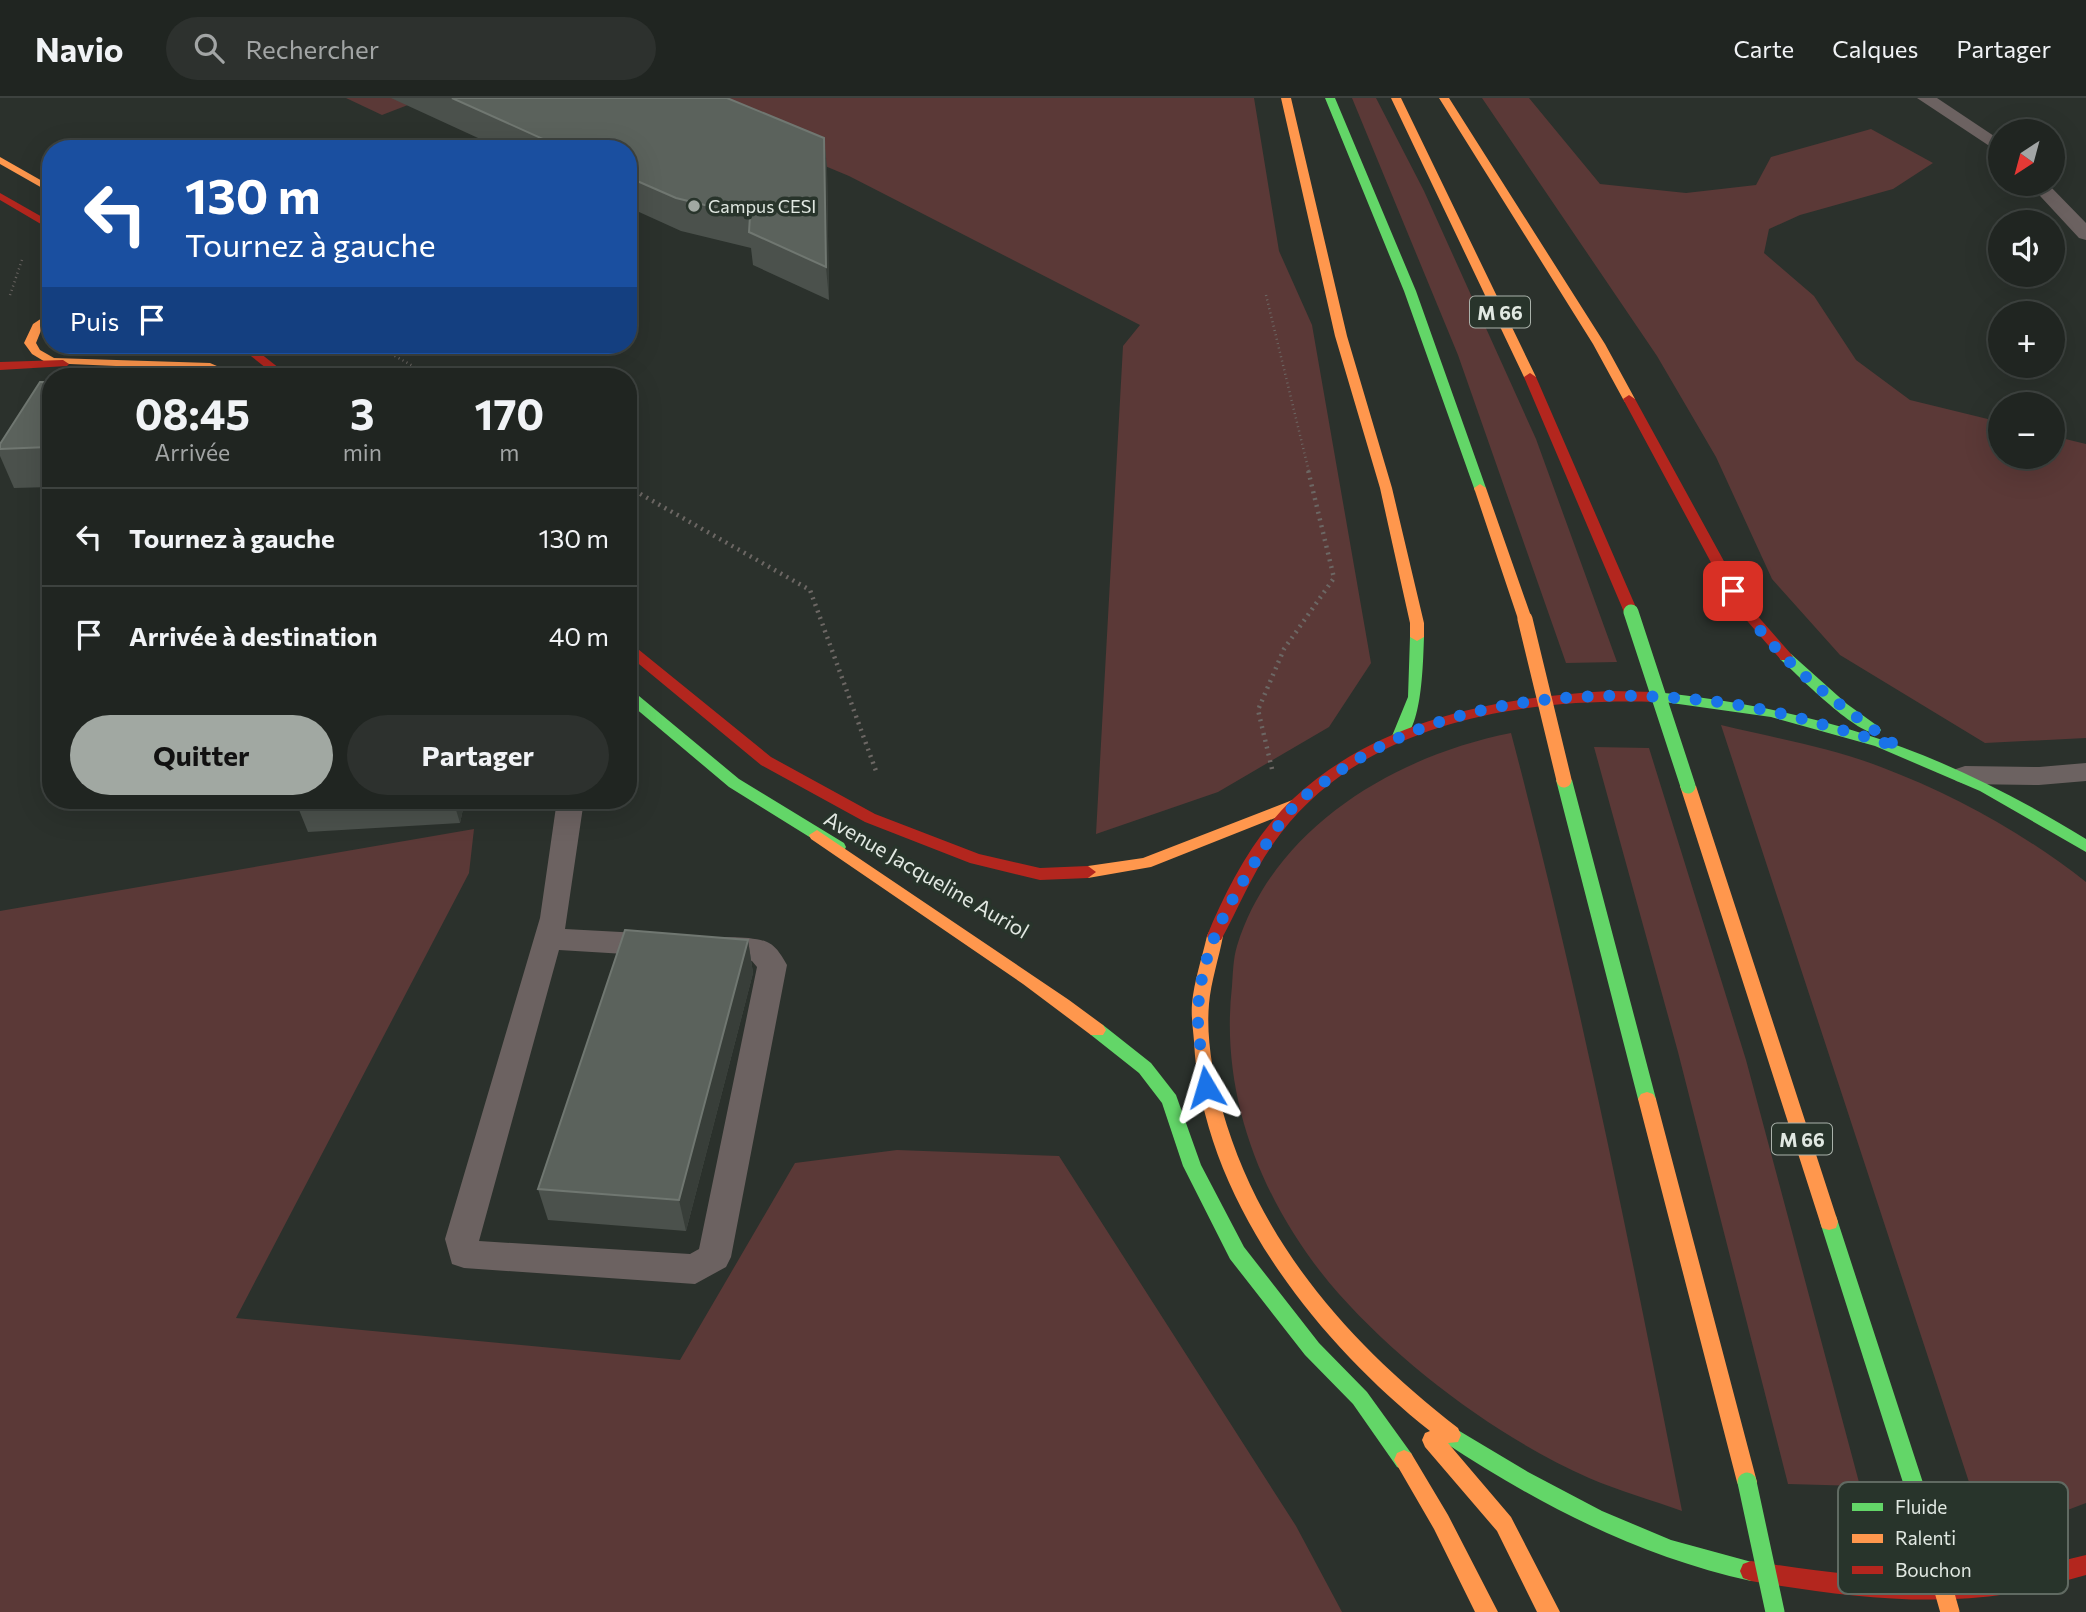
<!DOCTYPE html>
<html lang="fr">
<head>
<meta charset="utf-8">
<style>
  body { margin:0; font-family:Commissioner,sans-serif; background:#2d312e; color:#f1f3f6; height:100vh; display:flex; flex-direction:column; font-size:26px; white-space:nowrap }
  * { box-sizing:border-box; margin:0 }
  p { font-size:23px; color:#a2a5a5 }
  .icon { flex:none; width:38px; height:38px; fill:none; stroke:currentColor; stroke-width:2; stroke-linecap:round; stroke-linejoin:round }
  .map { position:relative; flex:1; overflow:hidden }
  .panel { position:absolute; left:42px; top:270px; width:595px; height:441px; display:flex; flex-direction:column; background:#202521; border-radius:28px; box-shadow:0 7px 28px #0002,0 0 0 2px #3d423f }
  .panel>* { flex:none }
  .hud { position:absolute; left:42px; top:42px; width:595px; height:214px; border-radius:28px; box-shadow:0 7px 28px #0002,0 0 0 2px #3d423f; background:#1a4fa0; color:#fff; overflow:hidden }
  .needle { width:46px; rotate:216deg }
  .buttons { position:absolute; left:1988px; top:21px; display:grid; gap:14px }
  .buttons a { display:grid; place-items:center; width:77px; height:77px; border-radius:50%; background:#202521; box-shadow:0 7px 28px #0002,0 0 0 2px #3d423f; font-size:35px }
  .pin { position:absolute; display:grid; place-items:center; width:60px; height:60px; color:#fff; margin:-30px; border-radius:14px; box-shadow:0 4px 10px #0006 }
  .me { position:absolute; width:77px; margin:-38px; rotate:353deg; stroke-linejoin:round; filter:drop-shadow(0 0 5px #0008) }
  .turn { display:flex; align-items:center; gap:24px; height:147px; padding:0 28px; font-size:32px }
  .turn .icon { width:91px; height:91px; stroke-width:2.5 }
  .turn b { display:block; font-size:49px; line-height:60px }
  .then { display:flex; align-items:center; height:66px; padding:0 28px; background:#0003; gap:14px; font-size:26px }
  .eta { display:flex; justify-content:space-evenly; align-items:center; height:119px; text-align:center }
  .eta b { font-size:42px; font-weight:700; line-height:49px }
  .button { display:flex; gap:14px; margin-top:auto; padding:14px 28px }
  .button a { flex:1; height:80px; border-radius:42px; background:#a1a8a2; color:#111; font-size:28px; font-weight:700; line-height:80px; text-align:center }
  .button a+a { background:#2d312e; color:#f1f3f6 }
  ul { padding:0; list-style:none }
  li { display:flex; align-items:center; gap:21px; height:98px; padding:0 28px; border-top:2px solid #3d423f }
  li div { flex:1 }
  li b { display:block; font-size:26px }
  li em { font-style:normal }
  header { display:flex; align-items:center; gap:42px; box-sizing:border-box; height:98px; padding:0 35px; background:#202521; border-bottom:2px solid #3d423f }
  header strong { font-size:33px }
  nav { display:flex; gap:38px; margin-inline-start:auto; font-size:24px }
  .search { width:490px; height:63px; background:#2d312e; display:flex; align-items:center; gap:18px; box-sizing:border-box; padding:0 24px; border-radius:38px; color:#a2a5a5; font-size:26px }
  .map>svg:first-child { display:block }
  .green { fill:#5b3937 }
  .lines { fill:none; stroke-linecap:round; stroke-linejoin:round }
  .path-far1 { stroke:#6c6764; stroke-width:2.5; stroke-dasharray:1 3.5; stroke-linecap:butt }
  .path { stroke:#6c6764; stroke-width:4.5; stroke-dasharray:2 5; stroke-linecap:butt }
  .lane { fill:#6c6261; fill-rule:evenodd }
  .fast { fill:#63d668; fill-rule:evenodd }
  .slow { fill:#ff974d; fill-rule:evenodd }
  .jam { fill:#b3261e; fill-rule:evenodd }
  .fast-bridge-far1 { stroke:#63d668; stroke-width:15 }
  .fast-bridge { stroke:#63d668; stroke-width:19 }
  .slow-bridge-far1 { stroke:#ff974d; stroke-width:15 }
  .slow-bridge { stroke:#ff974d; stroke-width:19 }
  .wall { fill:#4b514c }
  .shaded-wall { fill:#383e39 }
  .building { fill:#5b625c; stroke:#707771; stroke-width:2 }
  .route { stroke:#1a73e8; stroke-width:12; stroke-dasharray:0 21.6 }
  .poi-dot { fill:#a1a8a2; stroke:#28342b; stroke-width:2.5 }
  .labels { text-anchor:middle; dominant-baseline:central; stroke-width:7; stroke-linejoin:round; paint-order:stroke }
  .far-poi-label { font-size:18px; fill:#e1e8e2; stroke:#28342b; text-anchor:start }
  .shield { fill:#28342b; stroke:#aab2ab; stroke-width:2 }
  .shield-label { font-size:19px; font-weight:bold; fill:#e1e8e2 }
  .street-label { font-size:21px; fill:#e1e8e2; stroke:#28342b }
  .key { fill:#28342b; stroke:#606a62; stroke-width:2 }
  .key-label { font-size:19px; fill:#e1e8e2 }
</style>
</head>
<body>
<header>
<strong>Navio</strong>
<div class="search"><svg class="icon" aria-label="search" viewBox="0 0 24 24"><circle cx="10" cy="10" r="6"/><path d="M15 15l6 6"/></svg>Rechercher</div>
<nav><a>Carte</a><a>Calques</a><a>Partager</a></nav>
</header>
<div class="map">
<svg width="2086" height="1514" viewBox="0 0 2086 1514">
  <rect width="100%" height="100%" fill="#2b312c"/>
  <path class="green" d="M 346,0 L 426,0 L 382,17 Z
    M 642,0 L 1254,0 L 1279,153 L 1312,227 L 1371,565 L 1329,629 L 1218,694 L 1096,736 L 1123,248 L 1140,227 L 849,78 L 691,12 L 523,51 Z
    M 1352,0 L 1376,0 L 1424,93 L 1536,341 L 1617,564 L 1566,565 L 1458,257 Z
    M 1482,0 L 1529,0 L 1600,86 L 1686,95 L 1756,87 L 1771,59 L 1871,31 L 1933,65 L 1893,91 L 1800,117 L 1769,131 L 1764,155 L 1814,198 L 1856,262 L 1910,302 L 2000,324 L 2000,359 L 2053,359 L 2053,338 L 2086,346 L 2086,640 L 1985,645 L 1840,557 L 1772,481 L 1716,359 L 1657,258 Z
    M 1721,627 C 1774,640 1830,649 1881,669 C 1955,697 2025,736 2086,784 L 2086,1405 L 2031,1426 L 1985,1433 Z
    M 1511,635 C 1579,892 1631,1152 1682,1413 C 1652,1402 1619,1393 1589,1380 C 1499,1340 1405,1270 1339,1196 C 1265,1112 1219,1001 1232,888 C 1233,876 1233,861 1237,848 C 1274,729 1395,658 1511,635 Z
    M 1594,649 L 1649,650 L 1746,962 L 1860,1388 L 1788,1386 L 1678,954 Z
    M 474,731 L 469,775 L 236,1220 L 680,1262 L 795,1065 L 897,1052 L 1059,1058 L 1296,1428 L 1342,1514 L 0,1514 L 0,813 Z"/>
  <g class="lines">
    <path class="path-far1" d="M 10,197 L 22,162
      M 1266,197 L 1309,374
      M 375,247 L 431,278"/>
    <path class="path" d="M 628,389 L 810,492 L 876,673
      M 1272,671 L 1258,612 L 1284,551 L 1334,480 L 1308,372"/>
    <path class="lane" d="M 1917,0 L 1937,0 L 2000,42 L 2000,55 Z
      M 2029,86 L 2048,86 L 2086,125 L 2086,142 L 2079,140 Z
      M 2086,665 L 2086,683 L 2039,687 L 1965,686 L 1956,683 L 1952,677 L 1956,671 L 1965,668 L 2039,669 Z
      M 557,702 L 584,702 L 565,831 L 658,836 L 668,839 L 673,847 L 668,855 L 658,858 L 559,852 L 479,1143 L 690,1156 L 699,1151 L 757,869 L 752,863 L 702,858 L 697,850 L 702,842 C 715,838 757,838 769,845 C 777,849 783,860 787,867 L 731,1159 L 726,1169 L 695,1186 L 464,1170 L 452,1166 L 445,1141 L 540,820 Z"/>
    <path class="fast" d="M 1325,0 L 1335,0 L 1416,193 L 1486,390 L 1485,393 L 1475,393 L 1474,390 L 1404,193 Z
      M 1417,535 L 1424,539 C 1423,560 1423,636 1399,643 L 1392,638 L 1408,599 L 1410,539 Z
      M 1786,555 L 1791,556 L 1847,606 L 1879,629 L 1881,632 L 1879,635 C 1859,640 1798,577 1781,562 L 1779,559 Z
      M 628,591 L 633,593 L 739,681 L 844,745 L 846,749 L 844,753 L 832,753 L 729,689 L 628,604 Z
      M 1655,594 C 1821,611 1943,653 2086,741 L 2086,754 L 1980,693 L 1875,648 L 1771,619 L 1650,602 L 1648,599 L 1650,596 Z
      M 1564,677 L 1572,682 L 1656,1001 L 1653,1006 L 1647,1008 L 1641,1006 L 1638,1001 L 1556,682 Z
      M 1097,925 L 1103,927 L 1151,965 L 1176,997 L 1201,1067 L 1244,1149 L 1319,1245 L 1367,1294 L 1411,1355 L 1414,1362 L 1411,1369 L 1404,1372 L 1397,1369 L 1353,1306 L 1305,1257 L 1230,1161 L 1183,1068 L 1162,1005 L 1139,975 L 1091,937 L 1088,932 L 1091,927 Z
      M 1829,1116 L 1836,1118 L 1838,1124 L 1926,1394 L 1923,1401 L 1916,1404 L 1909,1401 L 1906,1394 L 1820,1124 L 1822,1118 Z
      M 1451,1328 L 1528,1374 L 1602,1413 L 1671,1442 L 1759,1466 L 1762,1473 L 1759,1480 L 1751,1483 C 1638,1458 1540,1407 1444,1344 L 1441,1337 L 1444,1330 Z"/>
    <path class="slow" d="M 1281,0 L 1291,0 L 1347,238 L 1392,390 L 1424,525 L 1424,539 L 1417,543 L 1410,539 L 1410,525 L 1380,390 L 1335,238 Z
      M 1391,0 L 1401,0 L 1536,279 L 1534,282 L 1530,283 L 1524,279 Z
      M 1439,0 L 1449,0 L 1605,246 L 1635,301 L 1633,304 L 1625,304 L 1623,301 L 1593,246 Z
      M 0,59 L 51,88 L 51,95 L 0,66 Z
      M 51,214 L 51,223 L 42,230 L 36,245 L 40,252 L 54,260 L 210,265 L 240,278 L 224,278 L 208,272 L 47,265 L 32,256 L 24,245 L 33,226 Z
      M 1480,386 L 1486,390 L 1532,521 L 1530,524 L 1525,525 L 1518,521 L 1474,390 Z
      M 1688,683 L 1696,688 L 1838,1124 L 1836,1130 L 1829,1132 L 1822,1130 L 1820,1124 L 1680,688 Z
      M 1295,701 L 1300,702 L 1303,706 L 1300,710 L 1151,769 L 1088,780 L 1080,774 L 1088,768 L 1143,760 Z
      M 817,732 L 1069,902 L 1103,927 L 1106,932 L 1103,937 L 1091,937 L 1023,886 L 811,741 L 809,737 Z
      M 1215,832 L 1221,834 L 1223,838 C 1219,860 1211,883 1209,906 C 1206,940 1213,978 1222,1011 C 1260,1146 1350,1246 1458,1330 L 1461,1337 L 1458,1344 L 1448,1345 L 1511,1419 L 1560,1514 L 1537,1514 L 1497,1433 L 1425,1349 L 1422,1342 L 1425,1335 L 1430,1333 C 1314,1241 1201,1097 1194,943 C 1193,931 1191,918 1192,906 C 1194,883 1202,860 1207,838 L 1209,834 Z
      M 1647,994 L 1653,996 L 1656,1001 L 1757,1384 L 1754,1391 L 1747,1394 L 1740,1391 L 1737,1384 L 1638,1001 L 1641,996 Z
      M 1404,1352 L 1411,1355 L 1448,1417 L 1498,1514 L 1475,1514 L 1434,1431 L 1394,1362 L 1397,1355 Z"/>
    <path class="jam" d="M 0,95 L 51,124 L 51,132 L 0,102 Z
      M 237,247 L 250,247 L 289,278 L 276,278 Z
      M 63,262 L 69,266 L 67,268 L 0,272 L 0,264 Z
      M 1530,275 L 1536,279 L 1638,514 L 1636,517 L 1631,518 L 1624,514 L 1524,279 Z
      M 1629,297 L 1635,301 L 1748,507 L 1791,556 L 1793,559 L 1791,562 L 1781,562 L 1735,509 L 1623,301 Z
      M 628,546 L 633,547 L 771,659 L 875,716 L 979,756 L 1040,770 L 1088,768 L 1096,774 L 1088,780 L 1040,782 L 970,765 L 865,724 L 761,667 L 628,557 Z
      M 1610,593 L 1655,594 L 1662,599 L 1655,604 C 1523,600 1367,623 1281,735 C 1254,770 1241,805 1221,842 L 1209,842 L 1207,838 C 1227,789 1255,736 1294,700 C 1379,621 1498,599 1610,593 Z
      M 2086,1457 L 2086,1477 C 2060,1484 2034,1492 2008,1496 C 1923,1509 1835,1497 1751,1483 L 1743,1480 L 1740,1473 L 1743,1466 L 1751,1463 C 1835,1476 1923,1488 2008,1475 C 2034,1471 2060,1463 2086,1457 Z"/>
    <path class="fast-bridge-far1" d="M 1631,514 L 1688,688"/>
    <path class="fast-bridge" d="M 1747,1384 L 1775,1514"/>
    <path class="slow-bridge-far1" d="M 1525,521 L 1564,682"/>
    <path class="slow-bridge" d="M 1916,1394 L 1950,1514"/>
  </g>
  <path class="wall" d="M 391,0 L 727,0 L 824,40 L 827,71 L 829,202 L 753,167 L 751,150 L 681,133 L 628,109 L 628,51 L 502,51 Z
    M 51,284 L 51,389 L 14,390 L 0,358 L 0,346 Z
    M 295,702 L 465,702 L 460,725 L 308,734 Z
    M 748,842 L 753,875 L 686,1133 L 548,1122 L 538,1091 Z"/>
  <path class="shaded-wall" d="M 824,40 L 827,71 L 829,202 L 826,169 Z
    M 453,702 L 465,702 L 460,725 Z
    M 748,842 L 753,875 L 686,1133 L 679,1102 Z"/>
  <path class="building" d="M 452,0 L 727,0 L 824,40 L 826,169 L 749,134 L 750,118 L 676,100 L 628,79 L 628,51 L 565,51 Z
    M 40,284 L 51,284 L 51,352 L 48,349 L 0,351 L 0,346 Z
    M 625,832 L 748,842 L 679,1102 L 538,1091 Z"/>
  <g class="lines">
    <path class="route" d="M 1206,989 C 1204,966 1198,943 1198,920 C 1198,859 1226,809 1258,759 C 1269,742 1281,722 1295,707 C 1304,697 1317,690 1328,681 C 1438,599 1586,588 1719,604 C 1780,612 1839,631 1898,649 C 1838,606 1770,559 1733,493"/>
  </g>
  <circle class="poi-dot" cx="694" cy="108" r="7"/>
  <g class="labels">
    <g class="far-poi-label">
      <text x="708" y="108">Campus CESI</text>
    </g>
    <g class="shield">
      <rect x="1470" y="198.5" width="60" height="31" rx="5"/>
      <rect x="1772" y="1025.5" width="60" height="31" rx="5"/>
    </g>
    <g class="shield-label">
      <text x="1500" y="214">M 66</text>
      <text x="1802" y="1041">M 66</text>
    </g>
    <g class="street-label">
      <text transform="translate(927 776) rotate(30)">Avenue Jacqueline Auriol</text>
    </g>
  </g>
  <rect x="1838" y="1384" width="230" height="112" rx="10" class="key"/>
  <rect x="1852" y="1405" width="31" height="8" fill="#63d668"/>
  <rect x="1852" y="1436" width="31" height="9" fill="#ff974d"/>
  <rect x="1852" y="1468" width="31" height="8" fill="#b3261e"/>
  <g class="key-label">
    <text x="1895" y="1416">Fluide</text>
    <text x="1895" y="1447">Ralenti</text>
    <text x="1895" y="1479">Bouchon</text>
  </g>
</svg>
<div class="buttons">
<a><svg class="needle" viewBox="-14 -14 28 28"><path d="M0-13l5 13h-10z" fill="#e53935"/><path d="M0 13l5-13h-10z" fill="#a2a5a5"/></svg></a>
<a><svg class="icon" aria-label="sound" viewBox="0 0 24 24"><path d="M4 9h4l5-4v14l-5-4H4zM17 9q2 3 0 6"/></svg></a>
<a>+</a>
<a>−</a>
</div>
<div class="pin" style="left:1733px;top:493px;background:#d93025"><svg class="icon" aria-label="arrive" viewBox="0 0 24 24"><path d="M6 21V4h12l-3 4 3 4H6"/></svg></div>
<svg class="me" style="left:1206px;top:989px" viewBox="-20 -20 40 40"><path d="M0-17L14 15 0 8-14 15z" fill="#1a73e8" stroke="#fff" stroke-width="4"/></svg>
<div class="hud">
<div class="turn"><svg class="icon" aria-label="left" viewBox="0 0 24 24"><path d="M17 20v-9H6M10 6l-5 5 5 5"/></svg><div><b>130 m</b>Tournez à gauche</div></div>
<div class="then">Puis<svg class="icon" aria-label="arrive" viewBox="0 0 24 24"><path d="M6 21V4h12l-3 4 3 4H6"/></svg></div>
</div>
<section class="panel">
<div class="eta">
<div><b>08:45</b><p>Arrivée</p></div>
<div><b>3</b><p>min</p></div>
<div><b>170</b><p>m</p></div>
</div>
<ul>
<li><svg class="icon" aria-label="left" viewBox="0 0 24 24"><path d="M17 20v-9H6M10 6l-5 5 5 5"/></svg><div><b>Tournez à gauche</b></div><em>130 m</em></li>
<li><svg class="icon" aria-label="arrive" viewBox="0 0 24 24"><path d="M6 21V4h12l-3 4 3 4H6"/></svg><div><b>Arrivée à destination</b></div><em>40 m</em></li>
</ul>
<div class="button"><a>Quitter</a><a>Partager</a></div>
</section>
</div>
</body>
</html>
